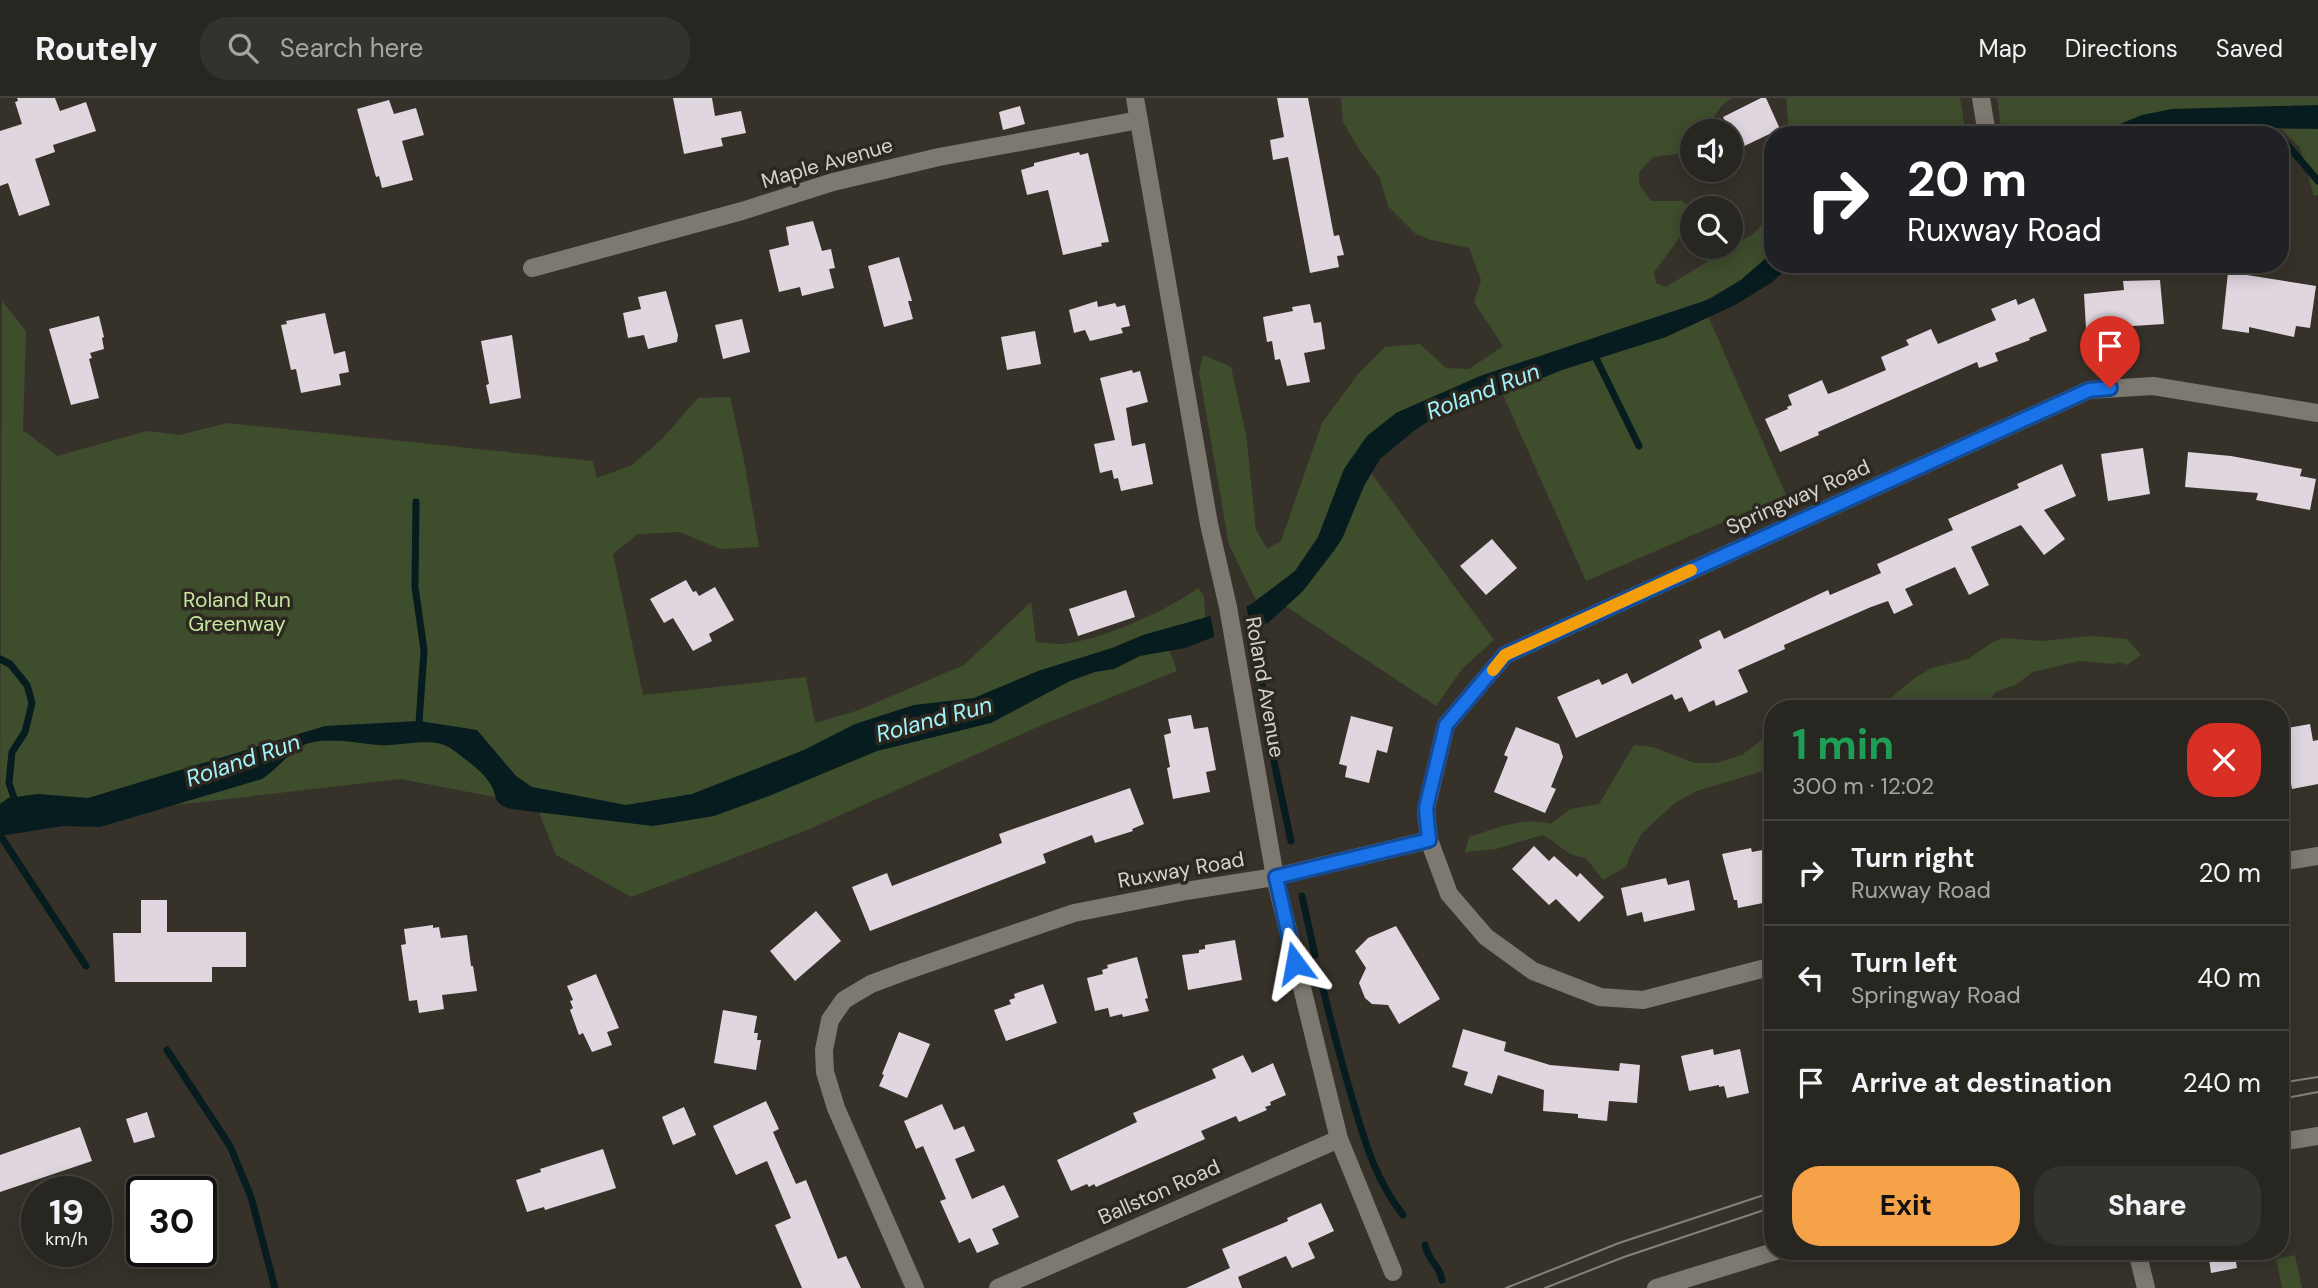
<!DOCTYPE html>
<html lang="en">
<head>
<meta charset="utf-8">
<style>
  body { margin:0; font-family:"DM Sans",sans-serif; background:#34322d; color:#f1f3f6; height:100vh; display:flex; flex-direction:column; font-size:26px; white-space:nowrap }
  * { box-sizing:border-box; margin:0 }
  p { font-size:23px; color:#a5a5a5 }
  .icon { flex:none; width:38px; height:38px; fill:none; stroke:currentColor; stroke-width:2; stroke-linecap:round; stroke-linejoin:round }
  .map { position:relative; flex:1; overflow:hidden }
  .panel { position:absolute; left:1764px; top:602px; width:525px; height:560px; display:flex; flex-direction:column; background:#282620; border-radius:28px; box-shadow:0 4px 18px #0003,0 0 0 2px #44433e }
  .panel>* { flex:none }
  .guide { position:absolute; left:1764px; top:28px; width:525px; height:147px; border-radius:28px; box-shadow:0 4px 18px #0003,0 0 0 2px #44433e; background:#202124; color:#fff; overflow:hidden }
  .buttons { position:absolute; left:1680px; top:21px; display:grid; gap:14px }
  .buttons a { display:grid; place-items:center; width:63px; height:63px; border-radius:50%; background:#282620; box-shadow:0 4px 18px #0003,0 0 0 2px #44433e; font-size:35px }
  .speed { position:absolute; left:21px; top:1078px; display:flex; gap:14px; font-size:35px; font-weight:700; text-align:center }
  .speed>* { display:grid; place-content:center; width:91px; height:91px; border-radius:50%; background:#282620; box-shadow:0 4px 18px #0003,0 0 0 2px #44433e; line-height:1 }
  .speed small { font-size:18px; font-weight:400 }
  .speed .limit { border:4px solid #111; border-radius:10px; background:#fff; color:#111 }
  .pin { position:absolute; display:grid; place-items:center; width:60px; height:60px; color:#fff; margin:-72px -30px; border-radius:50% 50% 50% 0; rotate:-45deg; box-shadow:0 0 7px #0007 }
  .pin .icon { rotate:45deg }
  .me { position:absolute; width:77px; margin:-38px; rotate:347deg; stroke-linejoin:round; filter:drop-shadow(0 0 5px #0008) }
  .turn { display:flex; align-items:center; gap:24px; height:147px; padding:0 28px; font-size:32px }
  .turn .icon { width:91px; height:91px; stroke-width:2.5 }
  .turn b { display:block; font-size:49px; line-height:60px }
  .round { display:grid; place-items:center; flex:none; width:74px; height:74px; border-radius:28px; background:#34322d }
  .head { display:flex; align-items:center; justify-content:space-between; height:119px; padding:0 28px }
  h1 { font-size:42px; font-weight:700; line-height:52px; color:#1e9e55 }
  .button { display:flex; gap:14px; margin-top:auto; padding:14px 28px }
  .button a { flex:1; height:80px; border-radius:28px; background:#f6a248; color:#111; font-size:28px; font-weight:700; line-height:80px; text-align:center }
  .button a+a { background:#34322d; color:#f1f3f6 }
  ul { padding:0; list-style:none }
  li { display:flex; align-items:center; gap:21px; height:105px; padding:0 28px; border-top:2px solid #44433e }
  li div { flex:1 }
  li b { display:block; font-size:26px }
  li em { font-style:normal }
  header { display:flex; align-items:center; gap:42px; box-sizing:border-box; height:98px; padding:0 35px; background:#282620; border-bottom:2px solid #44433e }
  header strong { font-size:33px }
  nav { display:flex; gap:38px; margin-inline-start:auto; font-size:24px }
  .search { width:490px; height:63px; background:#34322d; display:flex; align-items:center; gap:18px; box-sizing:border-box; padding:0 24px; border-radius:28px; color:#a5a5a5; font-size:26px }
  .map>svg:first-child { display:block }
  .green { fill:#3e4d2c }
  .water { fill:#061c1e }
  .pier { fill:#36322a }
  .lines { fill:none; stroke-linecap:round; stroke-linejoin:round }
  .stream { stroke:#061c1e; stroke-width:7 }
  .building { fill:#dfd6df }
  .minor { stroke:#7d7970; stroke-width:18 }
  .tertiary { stroke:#7d7970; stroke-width:18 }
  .tram { stroke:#85817b; stroke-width:2 }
  .route-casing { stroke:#114b97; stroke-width:18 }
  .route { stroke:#1a73e8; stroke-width:12 }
  .slow { stroke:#f59e0b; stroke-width:12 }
  .labels { text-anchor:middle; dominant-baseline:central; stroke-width:7; stroke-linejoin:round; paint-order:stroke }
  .street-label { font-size:21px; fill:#d5d2cd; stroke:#2c2820 }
  .park-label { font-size:21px; fill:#c5e69e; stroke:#2c2820 }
  .water-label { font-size:23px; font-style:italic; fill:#a2f3fc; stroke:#2c2820 }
</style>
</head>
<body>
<header>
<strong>Routely</strong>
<div class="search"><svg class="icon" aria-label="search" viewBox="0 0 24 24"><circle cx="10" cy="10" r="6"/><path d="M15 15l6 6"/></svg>Search here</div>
<nav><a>Map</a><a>Directions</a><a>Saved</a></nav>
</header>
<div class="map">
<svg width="2318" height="1190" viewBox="0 0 2318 1190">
  <rect width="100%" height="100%" fill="#36322a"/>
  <path class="green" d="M 1341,0 L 1732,0 L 1722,7 L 1705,33 L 1692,33 L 1692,54 L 1653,59 L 1639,74 L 1639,86 L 1651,103 L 1682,103 L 1692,110 L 1692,123 L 1654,174 L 1656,185 L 1666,189 L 1753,136 L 1773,116 L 1773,154 L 1741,182 L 1702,204 L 1786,397 L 1586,483 L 1493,274 L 1396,315 L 1366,368 L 1494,542 L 1462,571 L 1436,608 L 1266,495 L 1256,502 L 1229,447 L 1199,274 L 1203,257 L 1231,269 L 1246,336 L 1256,432 L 1267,451 L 1281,443 L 1322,325 L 1358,276 L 1385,249 L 1420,246 L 1446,270 L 1469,271 L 1503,248 L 1474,204 L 1481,182 L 1469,150 L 1431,142 L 1416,136 L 1388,108 L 1380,80 L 1360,53 L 1343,24 Z
    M 1786,0 L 1960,0 L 1966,37 L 1792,37 L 1789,32 Z
    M 1997,0 L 2318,0 L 2318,97 L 2314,98 L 2300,50 L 2281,31 L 2304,31 L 2299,7 L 2118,27 L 2093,37 L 2002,37 Z
    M 2,203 L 26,233 L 23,332 L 57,358 L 147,333 L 179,337 L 228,325 L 593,363 L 597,380 L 632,367 L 661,342 L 698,300 L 730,299 L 744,362 L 759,449 L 720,451 L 680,434 L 638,436 L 613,456 L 643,597 L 806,579 L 815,625 L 859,612 L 964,567 L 1031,504 L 1036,544 C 1045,545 1055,546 1063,546 C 1101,542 1169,512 1198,490 L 1204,498 L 1205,520 L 1162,532 L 1177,573 L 1042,627 L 805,733 L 631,799 L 556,757 L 536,707 L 401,681 L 0,727 Z
    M 2091,538 L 2127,541 L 2141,557 L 2127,567 L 2119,564 L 2114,566 L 2079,563 L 2033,574 L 2015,587 L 1996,594 L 1981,611 L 1877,611 L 1916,579 L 1932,570 L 1968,561 L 1993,544 L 2003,540 L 2042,543 Z
    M 1773,633 L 1773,670 L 1697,693 L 1676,704 L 1642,735 L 1632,753 L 1626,769 L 1603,782 L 1586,760 C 1564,758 1559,744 1542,737 L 1496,751 L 1465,754 L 1469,739 C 1495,731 1523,718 1550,726 L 1571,711 L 1599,706 L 1634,647 L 1653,649 L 1695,665 L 1716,665 L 1742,657 Z
    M 2295,1157 L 2302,1190 L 2282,1190 L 2276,1161 Z"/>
  <path class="water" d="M 2318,7 L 2318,31 L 2207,28 L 2178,31 L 2158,37 L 2093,37 L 2142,17 L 2172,11 Z
    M 1773,154 L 1773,166 L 1792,166 L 1771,185 L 1735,207 L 1666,239 L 1562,272 L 1457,315 L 1435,319 L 1415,332 L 1380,361 L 1364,388 L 1342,441 L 1333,454 L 1303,493 L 1268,525 L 1216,538 L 1185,550 L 1140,558 L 1114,571 L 1095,574 L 1070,583 L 991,625 L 877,653 L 769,698 L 714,718 L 653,728 L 511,711 C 491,705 499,698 489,684 C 483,674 463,659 453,652 C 434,637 401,649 379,647 C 355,645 332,639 309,645 C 293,649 277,672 262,681 L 100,729 L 63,728 L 0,738 L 0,706 L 8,700 L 38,696 L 88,700 L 325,628 L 419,623 L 477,632 L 516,678 L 532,689 L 626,707 L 692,696 L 804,652 L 855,626 L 914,607 L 974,600 L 1038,573 L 1112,550 L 1143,537 L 1250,507 L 1295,473 L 1318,439 L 1344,371 L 1367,338 L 1396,315 L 1480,278 L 1710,201 L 1741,182 Z"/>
  <path class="pier" d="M 1246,506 L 1251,533 L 1215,542 L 1210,515 Z"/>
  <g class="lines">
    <path class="stream" d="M 2280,38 L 2318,83
      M 1593,254 L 1639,348
      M 416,404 L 415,489 L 424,552 L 419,625 L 417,629
      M 1254,521 L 1268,631
      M 0,561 L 10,566 L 27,587 L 32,605 L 25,634 L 12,654 L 9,685 L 16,706
      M 1272,654 L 1291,743
      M 0,737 L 86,868
      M 1302,798 L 1315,857
      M 1322,886 C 1331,925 1341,962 1352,1000 C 1365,1044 1375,1081 1403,1117
      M 167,952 L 230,1048 L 251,1099 L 275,1190
      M 1425,1147 C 1429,1165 1439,1165 1442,1182"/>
  </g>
  <path class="building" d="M 17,0 L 55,0 L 60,13 L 86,4 L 96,33 L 53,47 L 55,54 L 35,61 L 50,107 L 19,118 L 8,85 L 0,88 L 0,33 L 22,26 L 15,4 L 18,3 Z
    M 673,0 L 712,0 L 715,18 L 741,13 L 746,35 L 721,40 L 723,48 L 684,56 Z
    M 1277,0 L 1308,0 L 1334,138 L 1339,137 L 1344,157 L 1337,158 L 1339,169 L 1310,175 L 1288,59 L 1273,62 L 1270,42 L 1284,39 Z
    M 1761,0 L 1766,0 L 1780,31 L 1738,51 L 1723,19 Z
    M 389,2 L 394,16 L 416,10 L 424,37 L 402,43 L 413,82 L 382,90 L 379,78 L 376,79 L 357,11 Z
    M 1020,8 L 1025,26 L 1003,32 L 999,14 Z
    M 1079,54 L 1080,57 L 1088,55 L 1109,144 L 1101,145 L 1102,148 L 1063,157 L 1048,92 L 1027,97 L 1021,72 L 1034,68 L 1034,65 Z
    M 813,123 L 822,153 L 831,151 L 835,170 L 829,171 L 834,190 L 802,198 L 800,189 L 779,194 L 769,152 L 789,147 L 786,129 Z
    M 899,159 L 912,203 L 908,203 L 913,221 L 884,229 L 868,168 Z
    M 2228,174 L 2316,188 L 2310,230 L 2296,228 L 2294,239 L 2249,229 L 2249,235 L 2222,231 Z
    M 2160,182 L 2164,226 L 2086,231 L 2084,196 L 2124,192 L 2123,183 Z
    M 666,193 L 678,237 L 677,244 L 648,251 L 644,237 L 628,240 L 623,215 L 641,211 L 638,199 Z
    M 2034,200 L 2047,233 L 2029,240 L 2030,242 L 1995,255 L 1998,263 L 1979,270 L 1977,264 L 1818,334 L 1819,337 L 1780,354 L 1765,321 L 1788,311 L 1787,309 L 1792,307 L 1788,297 L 1822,282 L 1828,296 L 1839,292 L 1886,272 L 1881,259 L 1909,247 L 1906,242 L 1931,231 L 1938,246 L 1996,222 L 1991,211 L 2016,201 L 2018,207 Z
    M 1097,203 L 1098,209 L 1115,205 L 1117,209 L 1125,207 L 1130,228 L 1121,230 L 1123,235 L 1090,243 L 1085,232 L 1074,235 L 1069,212 Z
    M 1310,206 L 1314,225 L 1321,224 L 1325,251 L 1304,255 L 1310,284 L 1287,288 L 1280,261 L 1275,262 L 1272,243 L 1267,244 L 1263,219 L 1293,213 L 1292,209 Z
    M 325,215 L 334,256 L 345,253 L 349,274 L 339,276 L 341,287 L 301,295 L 296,271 L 291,272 L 281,227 L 287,226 L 286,223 Z
    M 99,218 L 104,239 L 102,240 L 104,251 L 90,255 L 92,260 L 89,261 L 99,300 L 71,307 L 49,231 Z
    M 742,221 L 750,254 L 723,261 L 715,227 Z
    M 1035,233 L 1041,266 L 1007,272 L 1001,239 Z
    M 512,237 L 521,300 L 490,306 L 486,287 L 489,286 L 481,243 Z
    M 1132,272 L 1133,275 L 1140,273 L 1148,304 L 1126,310 L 1132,348 L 1145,345 L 1153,386 L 1121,393 L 1118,380 L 1114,381 L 1112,372 L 1100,375 L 1094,346 L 1115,342 L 1100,280 Z
    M 2143,350 L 2150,396 L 2108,403 L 2101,356 Z
    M 2188,354 L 2231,358 L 2302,371 L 2300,378 L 2316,381 L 2310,412 L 2256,402 L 2258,395 L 2185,389 Z
    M 2062,366 L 2076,398 L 2044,412 L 2065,441 L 2044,457 L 2021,427 L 1971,449 L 1989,487 L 1969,497 L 1955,469 L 1905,491 L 1913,507 L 1894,516 L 1888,503 L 1871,509 L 1784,547 L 1785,551 L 1738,572 L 1748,594 L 1716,608 L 1714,602 L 1689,614 L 1682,599 L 1675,602 L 1672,596 L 1576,640 L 1557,599 L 1599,581 L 1602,587 L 1627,575 L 1632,586 L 1702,550 L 1699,542 L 1720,532 L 1724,541 L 1828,492 L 1830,497 L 1881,475 L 1877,466 L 1953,432 L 1948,421 L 2019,390 L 2017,386 Z
    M 1492,441 L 1517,470 L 1486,497 L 1460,468 Z
    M 686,482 L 693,494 L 696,493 L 699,498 L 715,489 L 734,522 L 709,536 L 712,543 L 693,553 L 673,520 L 664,525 L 650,501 Z
    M 1126,492 L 1135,519 L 1078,538 L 1069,511 Z
    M 1191,617 L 1194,631 L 1208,629 L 1216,672 L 1206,674 L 1210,694 L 1173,701 L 1167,670 L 1170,669 L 1164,637 L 1171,635 L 1168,621 Z
    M 1351,618 L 1393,629 L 1387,655 L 1377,652 L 1369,685 L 1345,679 L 1347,668 L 1339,666 Z
    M 2310,626 L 2313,643 L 2318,642 L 2318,686 L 2292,691 L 2281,631 Z
    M 1516,629 L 1559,646 L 1563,659 L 1551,689 L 1556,691 L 1545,715 L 1494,694 L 1508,659 L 1504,657 Z
    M 1130,690 L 1144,726 L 1132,731 L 1133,733 L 1095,745 L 1092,737 L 1043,756 L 1046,765 L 870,833 L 852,789 L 887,775 L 892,788 L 1002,745 L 999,736 Z
    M 1534,748 L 1549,763 L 1554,758 L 1577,779 L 1580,775 L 1604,799 L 1579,824 L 1556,801 L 1549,807 L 1512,771 Z
    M 1751,750 L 1752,754 L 1773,750 L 1773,803 L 1738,810 L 1737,802 L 1734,802 L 1722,756 Z
    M 1666,780 L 1668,787 L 1689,782 L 1695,812 L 1644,824 L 1642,814 L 1627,818 L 1621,790 Z
    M 141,802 L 167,802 L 167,834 L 246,834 L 246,869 L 212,869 L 212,884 L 115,884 L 113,835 L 141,835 Z
    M 816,813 L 841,843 L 795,883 L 770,853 Z
    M 433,827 L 433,830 L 439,829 L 441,840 L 467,837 L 471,868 L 473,868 L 477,893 L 442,897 L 444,911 L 419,915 L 417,902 L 409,903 L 401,847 L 406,846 L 404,831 Z
    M 1396,828 L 1440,901 L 1399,926 L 1388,907 L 1372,906 L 1365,900 L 1359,885 L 1366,870 L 1355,853 L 1368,840 Z
    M 1235,842 L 1242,882 L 1188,892 L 1182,857 L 1199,855 L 1199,852 L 1205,851 L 1205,847 Z
    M 1137,859 L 1148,900 L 1145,901 L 1149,913 L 1123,919 L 1122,916 L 1110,919 L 1108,910 L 1095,913 L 1087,880 L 1103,876 L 1102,872 L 1108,870 L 1107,867 Z
    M 596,876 L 619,930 L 607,934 L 612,947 L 592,954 L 583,935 L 579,937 L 570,912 L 573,910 L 570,903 L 573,902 L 567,888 Z
    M 1043,886 L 1057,925 L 1006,943 L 994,912 L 1011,906 L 1009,902 L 1015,900 L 1014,896 Z
    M 723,912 L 757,918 L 754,935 L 758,935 L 757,942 L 761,942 L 756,972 L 714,965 Z
    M 1463,931 L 1506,944 L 1504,953 L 1550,967 L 1619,973 L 1620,965 L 1640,967 L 1637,1005 L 1609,1003 L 1607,1023 L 1578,1020 L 1578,1016 L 1543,1013 L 1544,992 L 1498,977 L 1492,996 L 1464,987 L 1468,974 L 1452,969 Z
    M 899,934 L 930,946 L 907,1000 L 879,988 L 884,977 L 882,976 Z
    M 1713,951 L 1714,957 L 1740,951 L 1749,995 L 1727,1000 L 1724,988 L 1719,989 L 1719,987 L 1689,993 L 1681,958 Z
    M 1243,957 L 1252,975 L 1273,965 L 1286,997 L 1270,1004 L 1271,1007 L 1265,1009 L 1267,1012 L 1239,1024 L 1236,1018 L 1201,1033 L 1205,1041 L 1096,1089 L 1094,1086 L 1089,1089 L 1087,1086 L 1071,1093 L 1057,1062 L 1137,1024 L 1133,1015 L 1216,980 L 1212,971 Z
    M 766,1003 L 779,1031 L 773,1034 L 796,1086 L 806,1082 L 838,1161 L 846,1158 L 861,1190 L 802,1190 L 775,1127 L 791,1120 L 767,1063 L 736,1077 L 713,1028 Z
    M 942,1006 L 954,1032 L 964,1028 L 975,1053 L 955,1061 L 972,1101 L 1004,1087 L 1019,1119 L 992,1131 L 999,1146 L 977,1155 L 970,1140 L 959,1145 L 940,1103 L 946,1101 L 923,1048 L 916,1051 L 904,1023 Z
    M 684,1009 L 696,1037 L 673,1047 L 662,1019 Z
    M 147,1014 L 155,1039 L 134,1045 L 126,1021 Z
    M 80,1029 L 92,1063 L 0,1094 L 0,1057 Z
    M 603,1051 L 616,1090 L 545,1112 L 544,1109 L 527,1114 L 516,1082 L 541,1074 L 540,1071 Z
    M 1321,1105 L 1334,1133 L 1308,1145 L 1315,1160 L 1292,1170 L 1286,1158 L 1238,1179 L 1242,1190 L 1186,1190 L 1230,1170 L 1222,1151 L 1288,1123 L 1287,1120 Z
    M 2208,1153 L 2234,1153 L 2237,1170 L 2211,1175 Z"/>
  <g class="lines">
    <path class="minor" d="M 1135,0 L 1209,426 L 1228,509 L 1275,779 L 1339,1041 L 1393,1174
      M 1981,0 L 1987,36
      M 532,170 L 742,113 L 833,84 L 939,59 L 1139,22
      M 2280,764 L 2318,758
      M 1773,868 L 1643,902 L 1600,899 L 1533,873 L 1486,839 L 1449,796 L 1429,742 L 1426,711 L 1446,627 L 1505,557 L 2089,292 L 2153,288 L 2318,315
      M 2137,1153 L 2146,1190
      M 915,1190 L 836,1010 L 825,974 L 824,952 L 830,922 L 844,902 L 871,886 L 903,874 L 1074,815 L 1186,793 L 1275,779 L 1429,742
      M 998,1190 L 1339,1041"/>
    <path class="tertiary" d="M 2280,1044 L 2318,1038
      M 1656,1190 L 1776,1153"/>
    <path class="tram" d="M 2280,985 L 2318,979
      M 2280,1001 L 2318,994
      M 1506,1190 L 1619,1145 L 1773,1094
      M 1545,1190 L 1624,1159 L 1773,1109"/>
  </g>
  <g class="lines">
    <g class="route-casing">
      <path id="route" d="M 1295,865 L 1276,779 L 1429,742 L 1426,710 L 1446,627 L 1505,557 L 2089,292 L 2110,290"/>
    </g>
    <use href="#route" class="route"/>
    <path class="slow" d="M 1493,572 L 1505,557 L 1691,472"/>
  </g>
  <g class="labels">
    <g class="street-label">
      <text transform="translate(827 65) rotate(-16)">Maple Avenue</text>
      <text transform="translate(1798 399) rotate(-24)">Springway Road</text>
      <text transform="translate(1265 589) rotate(80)">Roland Avenue</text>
      <text transform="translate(1181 772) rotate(-10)">Ruxway Road</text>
      <text transform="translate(1159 1094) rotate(-24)">Ballston Road</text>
    </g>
    <g class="park-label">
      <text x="237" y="502">Roland Run<tspan x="237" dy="24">Greenway</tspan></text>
    </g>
    <g class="water-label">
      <text transform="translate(1483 293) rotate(-21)">Roland Run</text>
      <text transform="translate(934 621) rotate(-15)">Roland Run</text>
      <text transform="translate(243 662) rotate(-19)">Roland Run</text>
    </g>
  </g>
</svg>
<div class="buttons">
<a><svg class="icon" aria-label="sound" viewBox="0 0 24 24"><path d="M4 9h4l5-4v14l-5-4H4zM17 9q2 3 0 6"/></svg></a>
<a><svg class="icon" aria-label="search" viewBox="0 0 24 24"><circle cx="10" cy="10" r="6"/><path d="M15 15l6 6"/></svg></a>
</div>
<div class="speed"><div>19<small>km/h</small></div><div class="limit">30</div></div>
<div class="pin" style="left:2110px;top:290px;background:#d93025"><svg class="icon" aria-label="arrive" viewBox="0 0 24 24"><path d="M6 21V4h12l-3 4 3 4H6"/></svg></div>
<svg class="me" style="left:1295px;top:865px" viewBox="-20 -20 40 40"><path d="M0-17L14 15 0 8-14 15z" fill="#1a73e8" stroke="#fff" stroke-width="4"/></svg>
<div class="guide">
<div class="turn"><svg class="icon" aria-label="right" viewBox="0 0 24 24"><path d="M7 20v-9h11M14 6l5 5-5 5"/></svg><div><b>20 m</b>Ruxway Road</div></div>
</div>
<section class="panel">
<div class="head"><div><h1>1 min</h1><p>300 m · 12:02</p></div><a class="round" style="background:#d93025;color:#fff"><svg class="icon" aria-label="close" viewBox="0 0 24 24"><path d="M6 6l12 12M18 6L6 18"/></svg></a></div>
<ul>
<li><svg class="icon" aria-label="right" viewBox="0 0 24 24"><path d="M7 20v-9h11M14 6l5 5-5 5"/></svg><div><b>Turn right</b><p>Ruxway Road</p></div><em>20 m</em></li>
<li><svg class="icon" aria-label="left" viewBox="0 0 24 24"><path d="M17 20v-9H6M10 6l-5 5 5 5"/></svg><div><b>Turn left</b><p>Springway Road</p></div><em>40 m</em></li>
<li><svg class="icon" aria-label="arrive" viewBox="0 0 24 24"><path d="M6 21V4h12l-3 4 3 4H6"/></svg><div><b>Arrive at destination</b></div><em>240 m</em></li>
</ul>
<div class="button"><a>Exit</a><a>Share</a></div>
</section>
</div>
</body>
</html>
